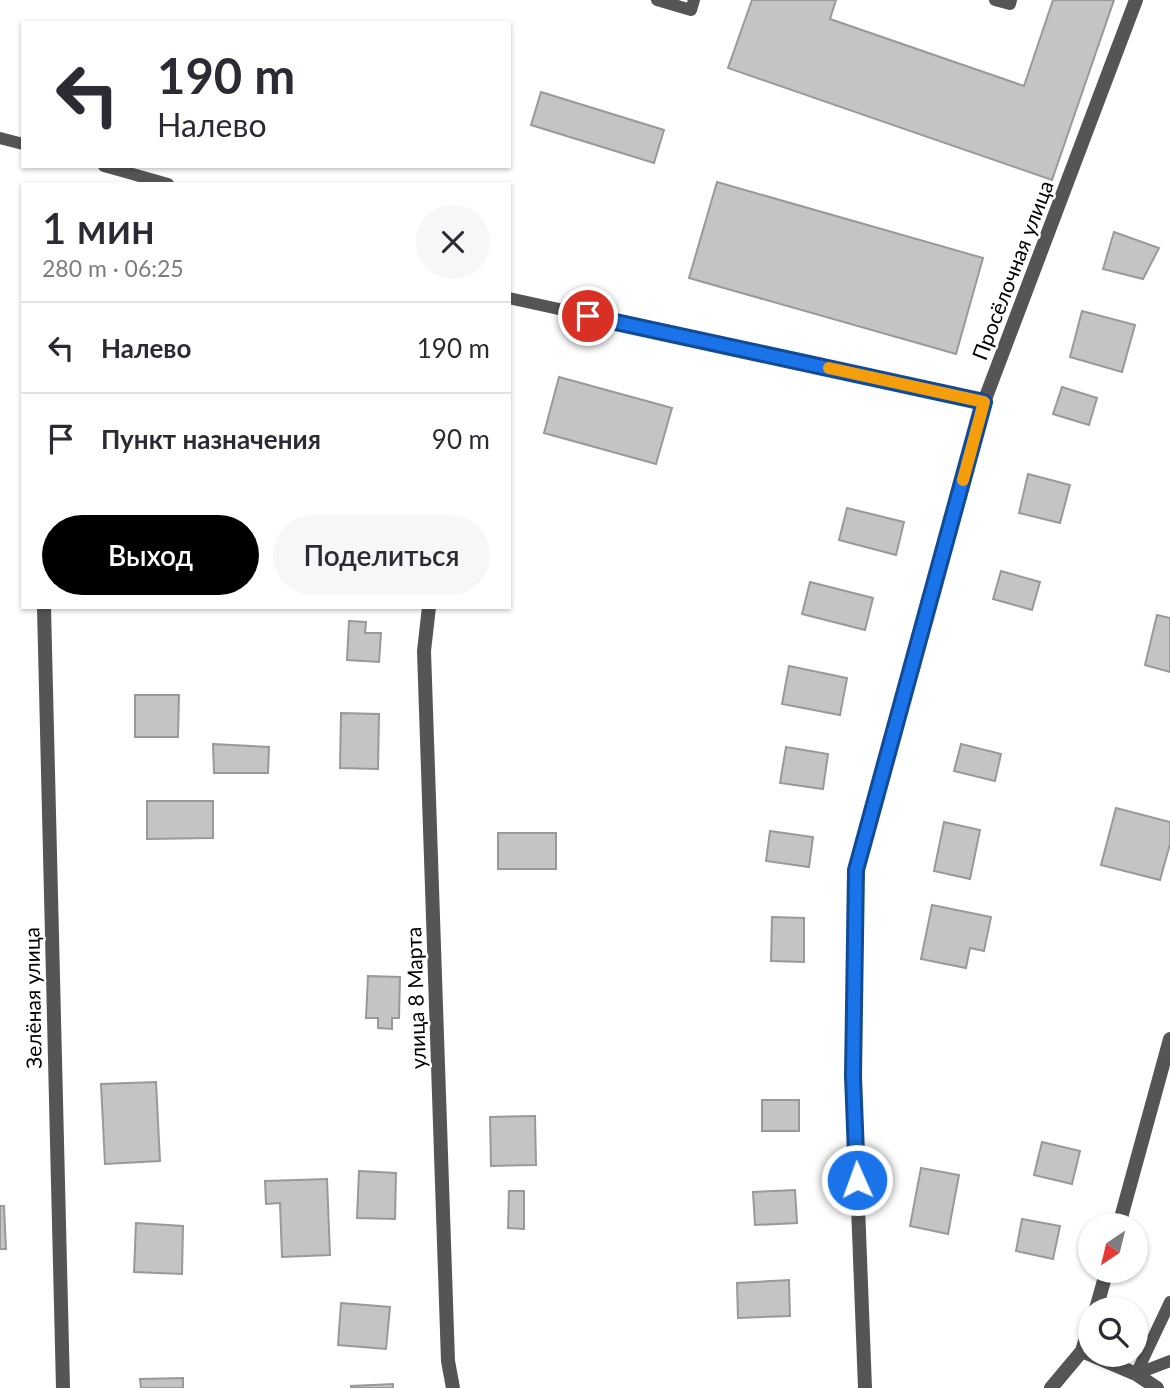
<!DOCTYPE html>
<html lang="ru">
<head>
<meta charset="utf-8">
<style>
  body { margin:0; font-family:Lato,sans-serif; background:#f7f7f7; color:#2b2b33; height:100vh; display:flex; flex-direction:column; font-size:26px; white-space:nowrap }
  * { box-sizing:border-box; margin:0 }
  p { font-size:23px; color:#7c7c81 }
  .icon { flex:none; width:38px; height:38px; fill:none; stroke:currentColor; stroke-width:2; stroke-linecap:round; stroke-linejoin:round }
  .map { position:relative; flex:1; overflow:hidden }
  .sheet { position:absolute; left:21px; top:182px; width:490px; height:427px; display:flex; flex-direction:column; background:#fff; border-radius:0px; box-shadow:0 2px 5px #0004 }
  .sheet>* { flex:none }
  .hud { position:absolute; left:21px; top:21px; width:490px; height:147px; border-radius:0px; box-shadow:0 2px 5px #0004; background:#fff; color:#2b2b33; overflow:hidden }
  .needle { width:46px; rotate:215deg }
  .buttons { position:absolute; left:1078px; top:1213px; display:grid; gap:14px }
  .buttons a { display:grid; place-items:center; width:70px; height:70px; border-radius:50%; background:#fff; box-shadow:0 2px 5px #0004; font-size:35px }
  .pin { position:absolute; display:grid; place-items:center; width:60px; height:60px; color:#fff; margin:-30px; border:4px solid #fff; border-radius:50%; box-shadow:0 2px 7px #0007 }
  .me { position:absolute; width:77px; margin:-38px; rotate:358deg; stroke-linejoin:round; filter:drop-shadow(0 0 5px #0008) }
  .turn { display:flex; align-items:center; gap:24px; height:147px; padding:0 21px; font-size:32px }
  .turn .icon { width:91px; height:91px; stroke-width:2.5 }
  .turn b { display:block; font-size:49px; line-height:60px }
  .round { display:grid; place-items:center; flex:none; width:74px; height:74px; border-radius:37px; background:#f7f7f7 }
  .head { display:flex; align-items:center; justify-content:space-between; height:119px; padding:0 21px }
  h1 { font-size:42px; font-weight:600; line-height:52px }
  .button { display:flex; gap:14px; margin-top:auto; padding:14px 21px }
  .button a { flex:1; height:80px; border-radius:42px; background:#000; color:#fff; font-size:28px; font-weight:600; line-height:80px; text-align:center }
  .button a+a { background:#f7f7f7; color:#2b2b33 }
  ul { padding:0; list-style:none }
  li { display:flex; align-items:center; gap:21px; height:91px; padding:0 21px; border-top:2px solid #e1e1e2 }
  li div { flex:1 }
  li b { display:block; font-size:26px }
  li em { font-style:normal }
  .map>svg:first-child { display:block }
  .building { fill:#c4c4c4; stroke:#999; stroke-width:2 }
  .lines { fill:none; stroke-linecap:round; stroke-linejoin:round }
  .service { stroke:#555; stroke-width:12 }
  .minor { stroke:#555; stroke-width:14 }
  .tertiary { stroke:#555; stroke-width:14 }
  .route-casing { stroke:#114b97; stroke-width:18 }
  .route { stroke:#1a73e8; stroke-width:12 }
  .slow { stroke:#f59e0b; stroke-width:12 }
  .labels { text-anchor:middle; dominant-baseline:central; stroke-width:5; stroke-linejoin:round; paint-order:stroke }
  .street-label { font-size:21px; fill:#000; stroke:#fff }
</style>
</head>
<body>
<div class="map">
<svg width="1170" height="1388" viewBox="0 0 1170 1388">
  <rect width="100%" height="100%" fill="#fff"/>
  <path class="building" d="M 752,0 L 836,0 L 830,19 L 1024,86 L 1053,0 L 1114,0 L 1052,180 L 728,68 Z
    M 541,92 L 664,130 L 654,163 L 531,125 Z
    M 717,182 L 983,258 L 956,354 L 689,278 Z
    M 1114,232 L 1159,248 L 1143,279 L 1103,269 Z
    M 1082,311 L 1135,325 L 1122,372 L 1070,357 Z
    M 559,377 L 672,408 L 656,464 L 544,433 Z
    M 1062,387 L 1097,398 L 1089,425 L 1053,414 Z
    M 1028,474 L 1070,485 L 1060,523 L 1019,513 Z
    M 847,508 L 904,522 L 896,555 L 839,540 Z
    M 1001,571 L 1040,582 L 1032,610 L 993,599 Z
    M 810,582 L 873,598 L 865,630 L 802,614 Z
    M 1157,615 L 1170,618 L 1170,672 L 1145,665 Z
    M 349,621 L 366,622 L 365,633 L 381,633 L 379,662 L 347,660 Z
    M 789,666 L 847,678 L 840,715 L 782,704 Z
    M 135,695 L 179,695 L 178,737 L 135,737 Z
    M 341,713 L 379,714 L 378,769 L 340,768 Z
    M 213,744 L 269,747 L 268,773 L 214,773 Z
    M 961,744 L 1001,754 L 995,781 L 954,771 Z
    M 786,747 L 828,754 L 823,789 L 780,783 Z
    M 147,801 L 213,801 L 213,838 L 147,839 Z
    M 1116,808 L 1170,822 L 1170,844 L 1160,880 L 1101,865 Z
    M 944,822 L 980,830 L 970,879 L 934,871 Z
    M 770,831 L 813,837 L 809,867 L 766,861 Z
    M 498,833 L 556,833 L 556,869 L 498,869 Z
    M 932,905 L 991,917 L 984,951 L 970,948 L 966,968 L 921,959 Z
    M 772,917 L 804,918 L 804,962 L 771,961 Z
    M 368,976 L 400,977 L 399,1018 L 392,1018 L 392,1029 L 378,1028 L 378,1018 L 366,1018 Z
    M 156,1082 L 160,1161 L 105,1164 L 101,1084 Z
    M 762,1100 L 799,1100 L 799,1131 L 762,1131 Z
    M 535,1116 L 536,1165 L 491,1166 L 490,1117 Z
    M 1042,1142 L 1080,1151 L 1072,1184 L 1034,1175 Z
    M 921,1168 L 959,1175 L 948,1234 L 910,1226 Z
    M 359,1171 L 396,1173 L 395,1219 L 357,1218 Z
    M 327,1179 L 330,1255 L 282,1257 L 280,1203 L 266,1204 L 265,1181 Z
    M 795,1190 L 797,1223 L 755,1225 L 753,1192 Z
    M 509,1191 L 524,1191 L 524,1229 L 508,1228 Z
    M 0,1206 L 4,1206 L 6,1249 L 0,1249 Z
    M 1022,1219 L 1060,1226 L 1053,1259 L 1016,1251 Z
    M 136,1223 L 183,1226 L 182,1274 L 134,1272 Z
    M 789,1280 L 790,1316 L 738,1318 L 737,1283 Z
    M 341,1303 L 390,1307 L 386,1349 L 338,1345 Z
    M 183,1378 L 183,1388 L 141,1388 L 140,1379 Z
    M 393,1384 L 393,1388 L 351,1388 L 351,1386 Z"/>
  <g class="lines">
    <path class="service" d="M 657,0 L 691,10 L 694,0
      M 995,0 L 1010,4 L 1011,0
      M 0,138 L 23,144
      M 104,166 L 168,184
      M 509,298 L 984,402
      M 1136,1374 L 1170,1302
      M 1136,1374 L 1170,1361"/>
    <path class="minor" d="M 44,607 L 63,1388
      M 429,607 L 424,651 L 448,1361 L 453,1388
      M 1082,1351 L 1136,1374 L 1157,1388
      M 865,1388 L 853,1076 L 856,870 L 984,402 L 1136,0"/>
    <path class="tertiary" d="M 1119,1225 L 1170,1039
      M 1096,1309 L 1107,1270
      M 1051,1388 L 1082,1351 L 1090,1326"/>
  </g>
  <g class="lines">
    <g class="route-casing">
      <path id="route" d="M 588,316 L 984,402 L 856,870 L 853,1076 L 857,1180"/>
    </g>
    <use href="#route" class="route"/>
    <path class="slow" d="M 829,368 L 984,402 L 963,480"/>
  </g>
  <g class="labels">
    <g class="street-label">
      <text transform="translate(1012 270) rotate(-69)">Просёлочная улица</text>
      <text transform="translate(32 998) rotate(-91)">Зелёная улица</text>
      <text transform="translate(415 998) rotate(-92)">улица 8 Марта</text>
    </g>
  </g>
</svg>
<div class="buttons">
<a><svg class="needle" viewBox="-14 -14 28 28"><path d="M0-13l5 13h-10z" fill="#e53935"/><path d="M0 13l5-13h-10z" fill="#7c7c81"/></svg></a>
<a><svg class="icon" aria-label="search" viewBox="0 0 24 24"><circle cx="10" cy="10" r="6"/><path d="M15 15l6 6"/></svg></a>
</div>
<div class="pin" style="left:588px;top:316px;background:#d93025"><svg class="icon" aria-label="arrive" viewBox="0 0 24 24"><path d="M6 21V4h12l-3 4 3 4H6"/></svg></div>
<svg class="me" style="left:857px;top:1180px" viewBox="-20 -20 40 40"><circle r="17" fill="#1a73e8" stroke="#fff" stroke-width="3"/><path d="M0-11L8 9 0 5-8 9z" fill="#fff"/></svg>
<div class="hud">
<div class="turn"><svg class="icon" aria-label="left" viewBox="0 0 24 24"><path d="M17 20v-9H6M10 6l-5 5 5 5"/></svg><div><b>190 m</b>Налево</div></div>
</div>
<section class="sheet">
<div class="head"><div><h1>1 мин</h1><p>280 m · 06:25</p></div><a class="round"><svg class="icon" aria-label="close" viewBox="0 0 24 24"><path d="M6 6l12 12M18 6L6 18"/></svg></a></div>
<ul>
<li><svg class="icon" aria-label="left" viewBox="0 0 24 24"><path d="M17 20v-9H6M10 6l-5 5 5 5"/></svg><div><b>Налево</b></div><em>190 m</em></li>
<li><svg class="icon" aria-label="arrive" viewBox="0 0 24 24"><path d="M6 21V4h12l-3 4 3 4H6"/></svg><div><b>Пункт назначения</b></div><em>90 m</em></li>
</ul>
<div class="button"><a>Выход</a><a>Поделиться</a></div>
</section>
</div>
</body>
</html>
